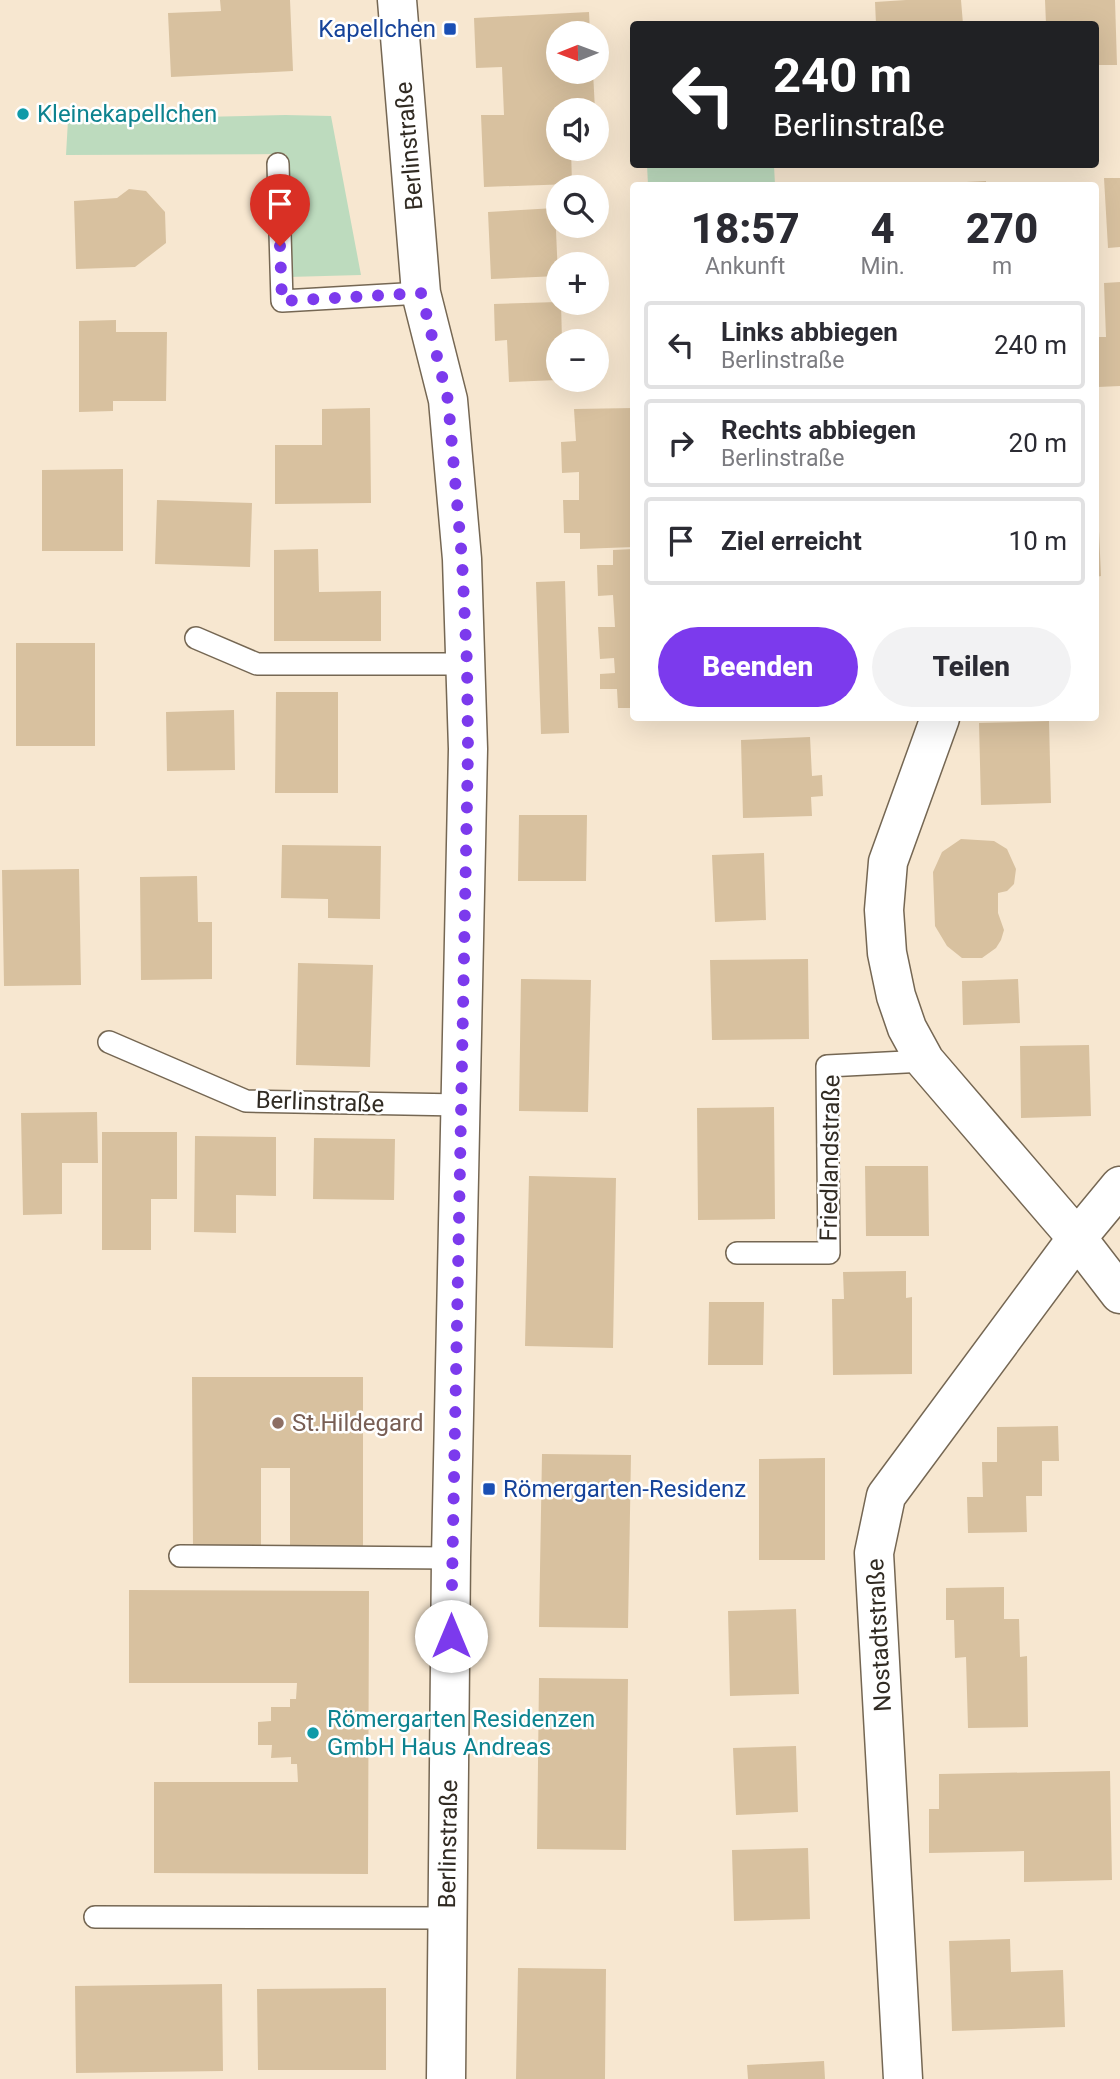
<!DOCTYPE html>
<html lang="de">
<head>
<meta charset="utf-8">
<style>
  body { margin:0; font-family:Roboto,sans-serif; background:#f2f2f3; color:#2b2b33; height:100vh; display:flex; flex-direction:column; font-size:26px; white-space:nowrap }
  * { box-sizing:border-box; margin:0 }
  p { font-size:23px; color:#7c7c81 }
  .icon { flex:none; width:38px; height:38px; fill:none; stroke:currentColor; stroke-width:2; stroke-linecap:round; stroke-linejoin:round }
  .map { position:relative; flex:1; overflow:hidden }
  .details { position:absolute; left:630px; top:182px; width:469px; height:539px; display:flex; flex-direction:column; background:#fff; border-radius:7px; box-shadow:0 7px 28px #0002 }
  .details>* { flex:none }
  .guide { position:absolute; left:630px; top:21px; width:469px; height:147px; border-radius:7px; box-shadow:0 7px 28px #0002; background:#202124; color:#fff; overflow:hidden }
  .needle { width:46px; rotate:269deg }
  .buttons { position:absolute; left:546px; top:21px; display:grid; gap:14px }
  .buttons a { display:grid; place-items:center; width:63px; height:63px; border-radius:50%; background:#fff; box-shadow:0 7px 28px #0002; font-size:35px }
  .pin { position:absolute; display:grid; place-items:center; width:60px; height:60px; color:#fff; margin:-72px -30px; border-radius:50% 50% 50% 0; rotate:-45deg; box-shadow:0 0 7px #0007 }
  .pin .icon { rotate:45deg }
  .me { position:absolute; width:77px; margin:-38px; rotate:0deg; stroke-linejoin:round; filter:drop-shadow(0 0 5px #0008) }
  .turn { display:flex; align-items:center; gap:24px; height:147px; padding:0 28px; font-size:32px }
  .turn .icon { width:91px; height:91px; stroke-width:2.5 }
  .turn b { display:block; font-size:49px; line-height:60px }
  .eta { display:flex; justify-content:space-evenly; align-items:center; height:119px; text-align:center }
  .eta b { font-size:42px; font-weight:800; line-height:49px }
  .primary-button { display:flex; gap:14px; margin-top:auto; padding:14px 28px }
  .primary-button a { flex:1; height:80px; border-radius:42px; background:#7c3aed; color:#fff; font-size:28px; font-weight:800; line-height:80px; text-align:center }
  .primary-button a+a { background:#f2f2f3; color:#2b2b33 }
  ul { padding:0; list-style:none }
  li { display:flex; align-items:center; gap:21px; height:88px; margin:0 14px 10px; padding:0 14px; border:4px solid #e1e1e2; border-radius:7px }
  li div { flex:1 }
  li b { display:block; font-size:26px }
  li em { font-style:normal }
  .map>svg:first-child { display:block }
  .green { fill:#bddbbe }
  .building { fill:#d8c19f }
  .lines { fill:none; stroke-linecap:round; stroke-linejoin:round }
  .service-casing { stroke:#756753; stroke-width:24 }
  .minor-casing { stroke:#756753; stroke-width:41 }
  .service { stroke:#fff; stroke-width:21 }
  .minor { stroke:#fff; stroke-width:38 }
  .route { stroke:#7c3aed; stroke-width:12; stroke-dasharray:0 21.6 }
  .transit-dot { fill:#1a4fb4; stroke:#fff; stroke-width:2.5 }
  .culture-dot { fill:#0f9aa8; stroke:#fff; stroke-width:2.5 }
  .education-dot { fill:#8d6e63; stroke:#fff; stroke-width:2.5 }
  .labels { text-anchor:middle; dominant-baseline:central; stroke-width:5; stroke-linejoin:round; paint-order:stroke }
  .transit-label { font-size:24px; fill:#164399; stroke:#fff; text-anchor:end }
  .culture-label { font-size:24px; fill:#0d838f; stroke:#fff; text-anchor:start }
  .street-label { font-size:24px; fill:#312b23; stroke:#fff }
  .education-label { font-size:24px; fill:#785e54; stroke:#fff; text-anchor:start }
</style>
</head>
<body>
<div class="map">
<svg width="1120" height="2079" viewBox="0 0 1120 2079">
  <rect width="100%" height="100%" fill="#f7e7d0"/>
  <path class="green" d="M 285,115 L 331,116 L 361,275 L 288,277 L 286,154 L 66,155 L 68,120 Z
    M 647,165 L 774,165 L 775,185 L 648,185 Z"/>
  <path class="building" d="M 220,0 L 290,0 L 293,71 L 171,77 L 168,13 L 221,11 Z
    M 906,0 L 961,0 L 963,24 L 876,24 L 875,2 Z
    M 1045,0 L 1115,0 L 1117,65 L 1096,65 L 1096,24 L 1046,24 Z
    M 589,12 L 590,33 L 558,33 L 558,72 L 593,72 L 595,110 L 558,110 L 556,112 L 558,149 L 571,149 L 572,184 L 484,187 L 481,115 L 504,115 L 502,67 L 476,68 L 474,18 Z
    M 1104,178 L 1120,178 L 1120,247 L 1108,248 Z
    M 986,181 L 986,186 L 947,186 L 947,183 Z
    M 129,189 L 146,191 L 165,212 L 166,243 L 135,267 L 76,269 L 74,201 L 117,198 Z
    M 555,208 L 558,276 L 491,279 L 488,212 Z
    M 1120,282 L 1120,386 L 1098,387 L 1096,337 L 1106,337 L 1104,283 Z
    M 558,302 L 561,303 L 562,341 L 558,341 L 558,380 L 509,382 L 507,340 L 495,341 L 494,304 Z
    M 116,320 L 116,332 L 167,332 L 166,401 L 113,401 L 113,411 L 79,412 L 79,321 Z
    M 370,408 L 371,503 L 275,504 L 275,445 L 322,445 L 322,409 Z
    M 634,408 L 634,547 L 580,549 L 580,533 L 564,533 L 563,500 L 579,500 L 579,472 L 562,473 L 561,442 L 576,441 L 574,409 Z
    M 123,469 L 123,551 L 42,551 L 42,470 Z
    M 157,500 L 252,503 L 250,567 L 155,564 Z
    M 1098,509 L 1101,576 L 1096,577 L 1096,510 Z
    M 318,549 L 319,592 L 381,591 L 381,641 L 274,641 L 274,550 Z
    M 634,549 L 634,708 L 618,708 L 617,689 L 600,689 L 600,674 L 615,673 L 614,658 L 600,659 L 598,627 L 615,627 L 613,595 L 598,596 L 597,565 L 613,565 L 613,550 Z
    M 565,581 L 569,733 L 541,734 L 536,582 Z
    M 16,643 L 95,643 L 95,746 L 16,746 Z
    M 276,692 L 338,692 L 338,793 L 275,793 Z
    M 234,710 L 235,770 L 167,771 L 166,712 Z
    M 1049,721 L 1051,803 L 981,805 L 979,723 Z
    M 810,737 L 812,776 L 822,775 L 823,796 L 811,797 L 812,816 L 743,818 L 741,740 Z
    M 519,815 L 587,815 L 586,881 L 518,881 Z
    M 961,839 L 994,841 L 1007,849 L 1016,869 L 1014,884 L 1007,891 L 998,893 L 998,913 L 1004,930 L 1001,940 L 996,948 L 982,958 L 962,958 L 947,946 L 935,926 L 933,872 L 942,852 Z
    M 282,845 L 381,846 L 380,919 L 328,918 L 328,899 L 281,898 Z
    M 764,853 L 766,920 L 715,922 L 712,855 Z
    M 79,869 L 81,985 L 4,986 L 2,870 Z
    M 197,876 L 198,922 L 212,922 L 212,979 L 141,980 L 140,877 Z
    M 808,959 L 809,1039 L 712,1040 L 710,960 Z
    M 298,963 L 373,965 L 370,1067 L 296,1065 Z
    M 521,979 L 591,980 L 588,1112 L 519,1111 Z
    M 1018,979 L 1020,1023 L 963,1025 L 962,981 Z
    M 1089,1045 L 1091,1116 L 1021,1118 L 1020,1046 Z
    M 774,1107 L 775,1219 L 698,1220 L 697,1108 Z
    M 97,1112 L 98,1163 L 62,1163 L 62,1214 L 23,1215 L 21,1113 Z
    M 102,1132 L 177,1132 L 177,1199 L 151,1199 L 151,1250 L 102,1250 Z
    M 195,1136 L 276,1137 L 276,1196 L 236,1195 L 236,1233 L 194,1232 Z
    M 314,1138 L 395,1139 L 394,1200 L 313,1199 Z
    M 865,1166 L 928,1166 L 929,1236 L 866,1236 Z
    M 529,1176 L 616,1178 L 613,1348 L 525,1346 Z
    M 906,1271 L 906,1298 L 912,1297 L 912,1374 L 833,1375 L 832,1299 L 844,1299 L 843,1272 Z
    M 709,1302 L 764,1302 L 763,1365 L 708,1365 Z
    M 192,1377 L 363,1377 L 363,1546 L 290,1547 L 290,1468 L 261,1468 L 261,1547 L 193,1547 Z
    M 1058,1426 L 1059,1461 L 1042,1461 L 1042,1496 L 1026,1496 L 1027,1532 L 968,1533 L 967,1497 L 983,1497 L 982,1462 L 997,1462 L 997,1427 Z
    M 542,1454 L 631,1455 L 628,1628 L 539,1627 Z
    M 825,1458 L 825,1560 L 759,1560 L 759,1459 Z
    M 1004,1587 L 1004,1619 L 1019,1619 L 1020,1657 L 1027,1656 L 1028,1727 L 968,1728 L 966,1657 L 955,1658 L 954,1620 L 946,1620 L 946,1588 Z
    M 129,1590 L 369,1591 L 368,1874 L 154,1873 L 154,1782 L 298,1782 L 297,1764 L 291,1764 L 291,1757 L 271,1758 L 272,1745 L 258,1745 L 258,1722 L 271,1721 L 271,1707 L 290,1707 L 290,1699 L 296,1699 L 297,1683 L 129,1683 Z
    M 796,1609 L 799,1694 L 730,1696 L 728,1611 Z
    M 539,1678 L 628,1679 L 626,1850 L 537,1849 Z
    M 796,1746 L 798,1812 L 736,1815 L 733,1748 Z
    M 1110,1771 L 1112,1880 L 1024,1882 L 1024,1851 L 929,1853 L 929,1809 L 939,1809 L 939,1774 Z
    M 808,1848 L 810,1919 L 734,1921 L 732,1850 Z
    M 1010,1939 L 1011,1972 L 1063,1970 L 1065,2027 L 952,2031 L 949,1941 Z
    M 518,1968 L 606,1969 L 605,2079 L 516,2079 Z
    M 222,1984 L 223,2071 L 76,2073 L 75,1986 Z
    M 386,1988 L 386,2070 L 258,2070 L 257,1989 Z
    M 824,2061 L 825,2079 L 748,2079 L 747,2065 Z"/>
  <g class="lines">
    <g class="service-casing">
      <path id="service" d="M 278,164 L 282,301 L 421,293
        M 196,638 L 257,664 L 467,664
        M 109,1042 L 246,1101 L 460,1105
        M 737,1253 L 829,1253 L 827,1066 L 925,1061
        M 180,1556 L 451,1558
        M 95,1917 L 448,1918"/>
    </g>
    <g class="minor-casing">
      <path id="minor" d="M 397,0 L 421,293 L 448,400 L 462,559 L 468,749 L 451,1558 L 446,2079
        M 940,718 L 888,862 L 884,910 L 887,953 L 896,996 L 907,1028 L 925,1061 L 1077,1238 L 1120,1294
        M 903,2079 L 874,1553 L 886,1496 L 1077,1238 L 1120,1186"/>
    </g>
    <use href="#service" class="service"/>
    <use href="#minor" class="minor"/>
  </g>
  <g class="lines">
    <path class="route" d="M 280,246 L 282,301 L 421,293 L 448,400 L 462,559 L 467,664 L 468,749 L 451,1636"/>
  </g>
  <g class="transit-dot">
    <rect x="443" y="22" width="14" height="14" rx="3.5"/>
    <rect x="482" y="1482" width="14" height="14" rx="3.5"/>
  </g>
  <g class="culture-dot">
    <circle cx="23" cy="114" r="7"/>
    <circle cx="313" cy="1733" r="7"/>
  </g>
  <circle class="education-dot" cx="278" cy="1423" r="7"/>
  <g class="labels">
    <g class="transit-label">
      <text x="436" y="29">Kapellchen</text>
      <text x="503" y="1489" text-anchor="start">Römergarten-Residenz</text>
    </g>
    <g class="culture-label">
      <text x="37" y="114">Kleinekapellchen</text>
      <text x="327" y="1719">Römergarten Residenzen<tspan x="327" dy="28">GmbH Haus Andreas</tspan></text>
    </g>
    <g class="street-label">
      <text transform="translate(409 146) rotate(-95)">Berlinstraße</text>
      <text transform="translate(320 1102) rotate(2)">Berlinstraße</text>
      <text transform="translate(830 1158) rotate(-89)">Friedlandstraße</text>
      <text transform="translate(879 1635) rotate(-93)">Nostadtstraße</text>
      <text transform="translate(448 1844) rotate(-89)">Berlinstraße</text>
    </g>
    <g class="education-label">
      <text x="292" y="1423">St.Hildegard</text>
    </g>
  </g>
</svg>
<div class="buttons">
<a><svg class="needle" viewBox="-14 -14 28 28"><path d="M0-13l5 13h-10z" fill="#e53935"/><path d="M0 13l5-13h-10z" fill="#7c7c81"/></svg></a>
<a><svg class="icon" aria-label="sound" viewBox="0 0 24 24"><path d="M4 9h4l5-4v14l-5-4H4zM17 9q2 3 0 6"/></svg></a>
<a><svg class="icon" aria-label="search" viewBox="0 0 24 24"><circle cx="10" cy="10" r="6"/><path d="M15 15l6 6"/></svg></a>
<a>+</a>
<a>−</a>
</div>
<div class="pin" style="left:280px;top:246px;background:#d93025"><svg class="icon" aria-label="arrive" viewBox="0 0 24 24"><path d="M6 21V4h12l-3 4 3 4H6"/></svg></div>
<svg class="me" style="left:451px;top:1636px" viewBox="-20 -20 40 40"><circle r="19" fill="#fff"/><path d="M0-13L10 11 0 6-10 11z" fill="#7c3aed"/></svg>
<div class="guide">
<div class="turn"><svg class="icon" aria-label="left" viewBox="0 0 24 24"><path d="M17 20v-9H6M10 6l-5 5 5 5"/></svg><div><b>240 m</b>Berlinstraße</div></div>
</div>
<section class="details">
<div class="eta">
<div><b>18:57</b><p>Ankunft</p></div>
<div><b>4</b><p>Min.</p></div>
<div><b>270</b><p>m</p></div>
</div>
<ul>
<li><svg class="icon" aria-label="left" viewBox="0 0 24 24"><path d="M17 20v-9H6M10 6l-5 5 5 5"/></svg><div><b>Links abbiegen</b><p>Berlinstraße</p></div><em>240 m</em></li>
<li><svg class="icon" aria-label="right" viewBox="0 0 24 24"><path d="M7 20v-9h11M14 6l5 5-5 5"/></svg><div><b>Rechts abbiegen</b><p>Berlinstraße</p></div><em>20 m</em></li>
<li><svg class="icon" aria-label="arrive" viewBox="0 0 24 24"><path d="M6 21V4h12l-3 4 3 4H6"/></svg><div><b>Ziel erreicht</b></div><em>10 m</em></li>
</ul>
<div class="primary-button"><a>Beenden</a><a>Teilen</a></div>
</section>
</div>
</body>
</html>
